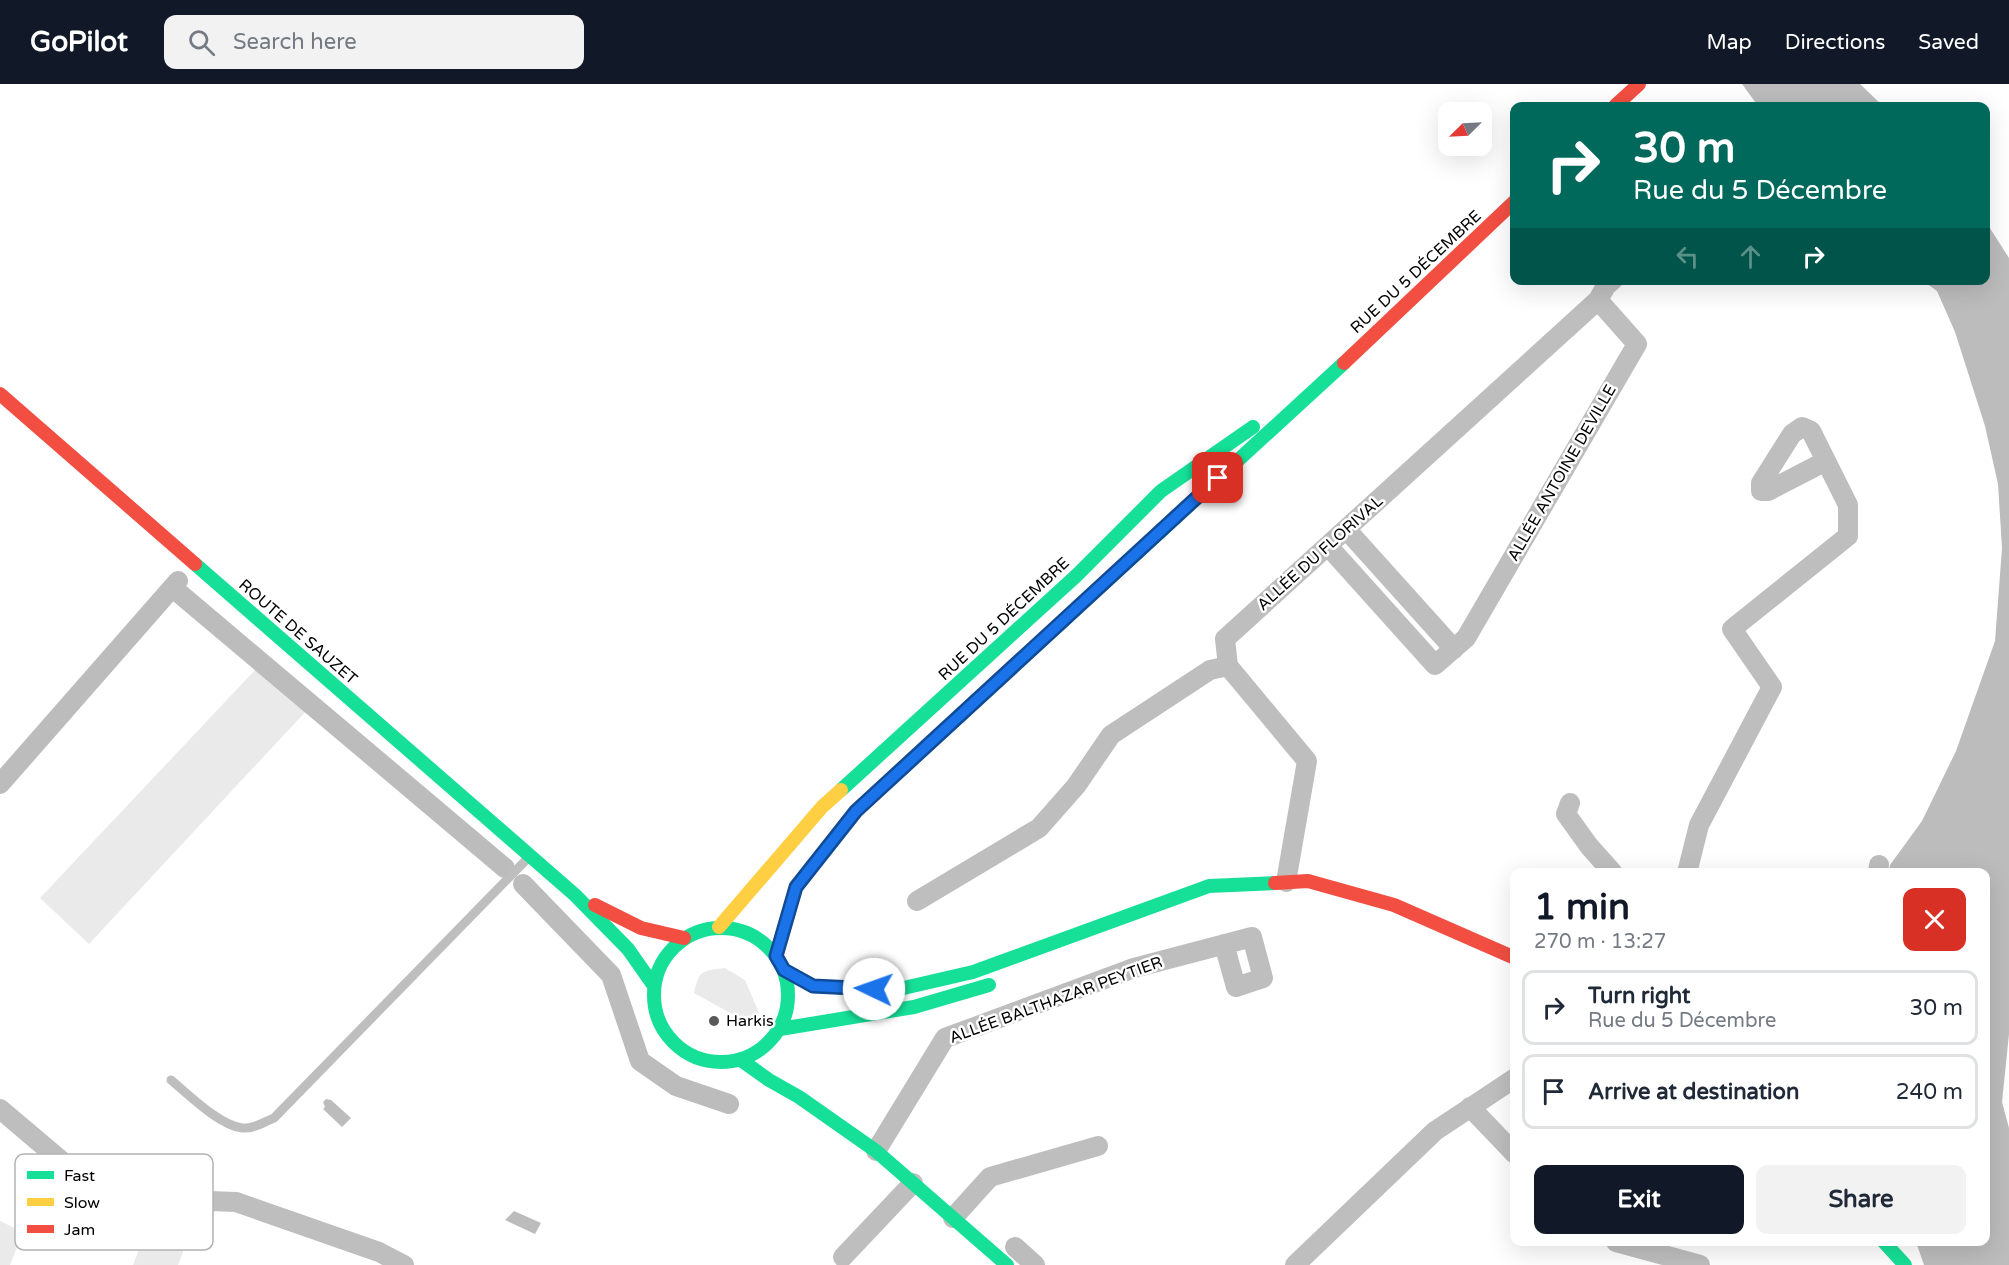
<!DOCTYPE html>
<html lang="en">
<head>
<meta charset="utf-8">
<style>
  body { margin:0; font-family:"Varela Round",sans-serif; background:#f2f2f3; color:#1f2937; height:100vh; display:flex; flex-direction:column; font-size:22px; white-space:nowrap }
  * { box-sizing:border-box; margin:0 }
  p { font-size:20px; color:#747a83 }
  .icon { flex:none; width:33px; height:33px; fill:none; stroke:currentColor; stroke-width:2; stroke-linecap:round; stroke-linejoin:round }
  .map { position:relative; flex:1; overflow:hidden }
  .details { position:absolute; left:1510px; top:784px; width:480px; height:378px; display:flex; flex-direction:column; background:#fff; border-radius:12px; box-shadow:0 6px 24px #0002 }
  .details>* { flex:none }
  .top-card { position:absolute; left:1510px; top:18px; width:480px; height:183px; border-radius:12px; box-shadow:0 6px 24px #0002; background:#00695c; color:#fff; overflow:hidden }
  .needle { width:39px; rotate:246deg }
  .fabs { position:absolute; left:1438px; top:18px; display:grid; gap:12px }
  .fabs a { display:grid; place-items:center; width:54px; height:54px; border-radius:12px; background:#fff; box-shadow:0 6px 24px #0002; font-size:30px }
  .pin { position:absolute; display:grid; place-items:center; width:51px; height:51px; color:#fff; margin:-26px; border-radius:12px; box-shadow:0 3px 9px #0006 }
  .me { position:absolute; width:66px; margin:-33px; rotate:273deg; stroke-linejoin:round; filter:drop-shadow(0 0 4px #0008) }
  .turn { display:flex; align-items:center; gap:21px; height:126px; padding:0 24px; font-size:27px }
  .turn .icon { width:78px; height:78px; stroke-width:2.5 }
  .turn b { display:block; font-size:42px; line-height:51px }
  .lanes { display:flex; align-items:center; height:57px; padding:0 24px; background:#0003; justify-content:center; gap:30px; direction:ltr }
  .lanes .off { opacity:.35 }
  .round { display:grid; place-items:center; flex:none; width:63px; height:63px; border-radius:12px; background:#f2f2f3 }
  .summary { display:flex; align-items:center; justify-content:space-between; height:102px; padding:0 24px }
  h1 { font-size:36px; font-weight:800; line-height:45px; color:#111827 }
  .button { display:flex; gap:12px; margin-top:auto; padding:12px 24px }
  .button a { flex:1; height:69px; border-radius:12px; background:#111827; color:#fff; font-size:24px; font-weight:800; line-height:69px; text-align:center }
  .button a+a { background:#f2f2f3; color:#1f2937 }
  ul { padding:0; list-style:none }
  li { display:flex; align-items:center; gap:18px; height:75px; margin:0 12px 9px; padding:0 12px; border:3px solid #e0e1e3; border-radius:12px }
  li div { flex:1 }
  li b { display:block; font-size:22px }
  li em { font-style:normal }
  header { display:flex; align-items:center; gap:36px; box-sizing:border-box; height:84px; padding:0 30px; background:#111827; color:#fff }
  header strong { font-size:28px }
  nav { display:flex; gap:33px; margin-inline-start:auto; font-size:21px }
  .search { width:420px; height:54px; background:#f2f2f3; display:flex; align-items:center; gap:15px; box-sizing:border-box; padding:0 21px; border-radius:12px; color:#747a83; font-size:22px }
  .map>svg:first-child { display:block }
  .green { fill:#eaeaea }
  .water { fill:#bcbcbc }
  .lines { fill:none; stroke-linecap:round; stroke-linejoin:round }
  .canal { stroke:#bcbcbc; stroke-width:20 }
  .lane { stroke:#bebebe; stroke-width:9 }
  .street { stroke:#bebebe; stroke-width:20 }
  .fast { stroke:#16e098; stroke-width:14 }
  .slow { stroke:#ffcf43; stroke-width:14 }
  .jam { stroke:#f24e42; stroke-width:14 }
  .route-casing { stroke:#114b97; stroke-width:15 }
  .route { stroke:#1a73e8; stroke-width:10 }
  .poi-dot { fill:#595959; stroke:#fff; stroke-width:2 }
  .labels { text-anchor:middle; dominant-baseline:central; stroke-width:5; stroke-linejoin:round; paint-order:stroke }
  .street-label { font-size:16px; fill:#000; stroke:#fff }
  .poi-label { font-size:16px; fill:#000; stroke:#fff; text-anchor:start }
  .key { fill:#fff; stroke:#b2b2b2; stroke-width:1.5 }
  .key-label { font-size:16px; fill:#000 }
</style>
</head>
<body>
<header>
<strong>GoPilot</strong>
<div class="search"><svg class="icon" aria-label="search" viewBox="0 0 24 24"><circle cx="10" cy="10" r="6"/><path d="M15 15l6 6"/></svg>Search here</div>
<nav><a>Map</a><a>Directions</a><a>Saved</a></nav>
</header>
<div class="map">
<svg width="2009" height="1181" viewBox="0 0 2009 1181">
  <rect width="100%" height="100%" fill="#fff"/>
  <path class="green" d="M 257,584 L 309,624 L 89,860 L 40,814 Z
    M 725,884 L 745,896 L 759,929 L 752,941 L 694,909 C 699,885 703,887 725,884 Z
    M 0,1137 L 23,1148 L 10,1181 L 0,1181 Z
    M 146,1147 L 185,1163 L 178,1181 L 133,1181 Z"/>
  <path class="water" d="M 1742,0 L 1860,0 L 1883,22 L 1758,22 Z
    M 1986,138 L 2009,174 L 2009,950 L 2002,1018 L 2009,1044 L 2009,1181 L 1924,1181 L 1916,1158 L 1986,1158 L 1986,789 L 1889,789 L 1890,781 L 1922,737 L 1956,667 L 1995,557 L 2002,464 L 1998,400 L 1985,342 L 1955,248 L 1937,207 L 1923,197 L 1986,196 Z
    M 326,1015 L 331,1016 L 351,1034 L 342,1043 L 323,1025 L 325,1023 L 323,1018 Z
    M 514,1127 L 541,1139 L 535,1150 L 505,1136 Z"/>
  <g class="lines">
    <path class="canal" d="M 173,504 L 505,784
      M 0,700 L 178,497
      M 523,800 L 611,891 L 640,977 L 676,1002 L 729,1020
      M 1015,1163 L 1035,1181"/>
    <path class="lane" d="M 171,996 C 189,1011 219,1041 242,1044 C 254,1045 264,1038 274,1034 L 528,774"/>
    <path class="street" d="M 1346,445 L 1454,565
      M 1328,462 L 1435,581 L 1466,554 L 1637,260 L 1598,216
      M 1570,719 L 1566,730 L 1589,762 L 1613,789
      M 1687,789 L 1699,741 L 1772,603 L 1732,545 L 1848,452 L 1848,421 L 1811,347 L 1802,343 L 1792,350 L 1761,399 L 1761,407 L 1768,407 L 1826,377
      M 1878,789 L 1879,781
      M 1286,798 L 1307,677 L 1228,582 L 1225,555 L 1598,216 L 1606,202 L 1613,196
      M 917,817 L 1039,744 L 1076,702 L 1111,651 L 1210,586 L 1228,582
      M 1470,1023 L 1515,1070
      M 0,1025 L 84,1096 L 136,1119 L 168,1121 L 210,1117 L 236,1118 L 379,1168 L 404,1181
      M 876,1067 L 945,954 L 1134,884 L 1252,853 L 1263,894 L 1236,903 L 1224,860
      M 953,1134 L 990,1093 L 1098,1062
      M 1616,1158 L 1700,1181
      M 843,1173 L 913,1099
      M 1295,1181 L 1435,1047 L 1515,994"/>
    <path class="fast" d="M 195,480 L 575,811 L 628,865 L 654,902
      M 893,693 L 1344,279
      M 841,706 L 1076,492 L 1161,407 L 1253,343
      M654 911a67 67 0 1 1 134 0a67 67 0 1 1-134 0Z
      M 784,886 L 813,902 L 895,906 L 973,888 L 1209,802 L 1275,799
      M 780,945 L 914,923 L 989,901
      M 741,976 L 769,996 L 799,1013 L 876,1067 L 1007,1181
      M 1884,1158 L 1905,1181"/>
    <path class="slow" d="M 719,843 L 822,723 L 841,706
      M 776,872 L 796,803 L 856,727 L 893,693"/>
    <path class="jam" d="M 1615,22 L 1639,0
      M 1344,279 L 1515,117
      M 0,310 L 195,480
      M 1275,799 L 1308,797 L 1394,821 L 1515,874
      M 595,821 L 641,844 L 684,854"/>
  </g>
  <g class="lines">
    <g class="route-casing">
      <path id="route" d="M 874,905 L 813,902 L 784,886 L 776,872 L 796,803 L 856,727 L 1218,394"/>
    </g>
    <use href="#route" class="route"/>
  </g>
  <circle class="poi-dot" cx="714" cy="937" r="6"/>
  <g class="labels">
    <g class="street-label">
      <text transform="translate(1416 188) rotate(-43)">RUE DU 5 DÉCEMBRE</text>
      <text transform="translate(1562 389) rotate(-60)">ALLÉE ANTOINE DEVILLE</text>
      <text transform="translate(1320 469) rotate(-42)">ALLÉE DU FLORIVAL</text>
      <text transform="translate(1004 535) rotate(-43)">RUE DU 5 DÉCEMBRE</text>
      <text transform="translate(298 548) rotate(41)">ROUTE DE SAUZET</text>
      <text transform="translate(1056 916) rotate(-20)">ALLÉE BALTHAZAR PEYTIER</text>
    </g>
    <g class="poi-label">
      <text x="726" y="937">Harkis</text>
    </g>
  </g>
  <rect x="15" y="1070" width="198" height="96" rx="9" class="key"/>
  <rect x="27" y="1087" width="27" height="8" fill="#16e098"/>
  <rect x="27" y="1114" width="27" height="8" fill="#ffcf43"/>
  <rect x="27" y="1141" width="27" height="8" fill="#f24e42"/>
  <g class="key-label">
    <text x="64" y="1097">Fast</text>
    <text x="64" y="1124">Slow</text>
    <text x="64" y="1151">Jam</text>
  </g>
</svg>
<div class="fabs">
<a><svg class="needle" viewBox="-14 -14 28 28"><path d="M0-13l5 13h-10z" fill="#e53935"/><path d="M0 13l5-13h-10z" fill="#747a83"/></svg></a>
</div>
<div class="pin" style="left:1218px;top:394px;background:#d93025"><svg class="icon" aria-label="arrive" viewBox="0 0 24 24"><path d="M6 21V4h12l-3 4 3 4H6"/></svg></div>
<svg class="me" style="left:874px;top:905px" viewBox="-20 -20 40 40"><circle r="19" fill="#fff"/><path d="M0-13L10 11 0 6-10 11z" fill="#1a73e8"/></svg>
<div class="top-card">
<div class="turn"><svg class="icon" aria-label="right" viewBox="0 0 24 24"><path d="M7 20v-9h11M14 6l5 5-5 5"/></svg><div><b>30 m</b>Rue du 5 Décembre</div></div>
<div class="lanes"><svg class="icon off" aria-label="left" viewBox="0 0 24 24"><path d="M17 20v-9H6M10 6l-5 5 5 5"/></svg><svg class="icon off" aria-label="ahead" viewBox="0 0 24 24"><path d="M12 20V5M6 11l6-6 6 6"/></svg><svg class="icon" aria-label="right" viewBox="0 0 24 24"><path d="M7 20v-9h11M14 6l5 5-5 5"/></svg></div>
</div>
<section class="details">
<div class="summary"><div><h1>1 min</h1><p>270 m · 13:27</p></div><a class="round" style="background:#d93025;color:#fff"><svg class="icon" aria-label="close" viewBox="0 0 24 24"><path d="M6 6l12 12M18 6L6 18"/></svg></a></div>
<ul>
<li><svg class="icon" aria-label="right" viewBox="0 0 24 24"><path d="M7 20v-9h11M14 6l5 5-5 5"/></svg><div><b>Turn right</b><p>Rue du 5 Décembre</p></div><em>30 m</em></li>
<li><svg class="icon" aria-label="arrive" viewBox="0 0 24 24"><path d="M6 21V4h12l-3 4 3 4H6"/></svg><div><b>Arrive at destination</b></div><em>240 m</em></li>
</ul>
<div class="button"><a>Exit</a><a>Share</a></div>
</section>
</div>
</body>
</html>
